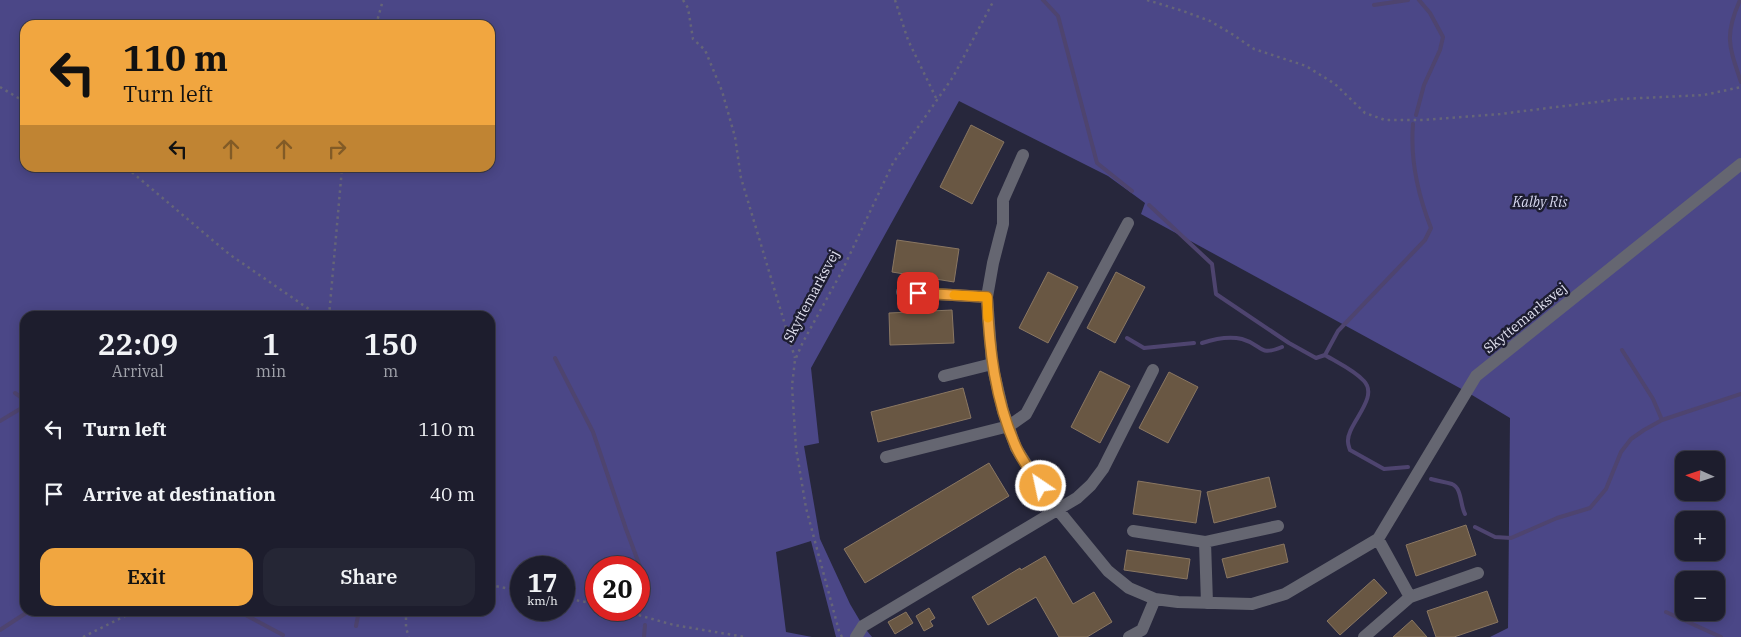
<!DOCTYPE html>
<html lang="en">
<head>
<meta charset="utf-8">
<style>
  body { margin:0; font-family:"IBM Plex Serif",serif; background:#252635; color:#f1f3f6; height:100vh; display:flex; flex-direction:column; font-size:19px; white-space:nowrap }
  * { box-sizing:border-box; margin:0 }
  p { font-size:16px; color:#a0a2aa }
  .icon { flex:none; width:28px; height:28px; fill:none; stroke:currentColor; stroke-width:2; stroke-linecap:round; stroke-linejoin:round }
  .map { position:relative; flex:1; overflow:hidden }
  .drawer { position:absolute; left:20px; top:311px; width:475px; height:305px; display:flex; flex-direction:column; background:#1d1d2d; border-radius:15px; box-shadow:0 2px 12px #0003,0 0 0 1px #3b3b49 }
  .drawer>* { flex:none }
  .top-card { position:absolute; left:20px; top:20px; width:475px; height:152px; border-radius:15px; box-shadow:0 2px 12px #0003,0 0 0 1px #3b3b49; background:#f1a640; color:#111; overflow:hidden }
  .needle { width:32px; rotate:273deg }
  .controls { position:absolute; left:1675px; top:451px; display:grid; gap:10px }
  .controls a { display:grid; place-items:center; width:50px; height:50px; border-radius:10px; background:#1d1d2d; box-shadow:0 2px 12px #0003,0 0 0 1px #3b3b49; font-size:25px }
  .speed { position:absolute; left:510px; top:556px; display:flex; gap:10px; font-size:25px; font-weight:700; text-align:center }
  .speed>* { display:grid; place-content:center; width:65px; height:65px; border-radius:50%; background:#1d1d2d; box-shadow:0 2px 12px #0003,0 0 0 1px #3b3b49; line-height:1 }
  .speed small { font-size:12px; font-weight:400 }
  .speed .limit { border:8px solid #d22; background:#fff; color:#111 }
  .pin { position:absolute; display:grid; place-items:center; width:42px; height:42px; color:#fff; margin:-21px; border-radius:10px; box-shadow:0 2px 8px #0006 }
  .me { position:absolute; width:55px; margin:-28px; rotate:326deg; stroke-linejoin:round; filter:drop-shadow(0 0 4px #0008) }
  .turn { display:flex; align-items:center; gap:18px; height:105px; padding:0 20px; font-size:22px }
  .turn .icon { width:65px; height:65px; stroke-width:2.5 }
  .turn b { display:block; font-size:35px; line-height:42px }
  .lanes { display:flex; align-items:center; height:48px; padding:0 20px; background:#0003; justify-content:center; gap:25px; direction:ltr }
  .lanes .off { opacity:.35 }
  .eta { display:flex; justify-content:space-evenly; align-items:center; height:85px; text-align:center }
  .eta b { font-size:30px; font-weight:600; line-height:35px }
  .cta { display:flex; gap:10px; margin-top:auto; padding:10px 20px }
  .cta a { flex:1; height:58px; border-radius:15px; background:#f1a640; color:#111; font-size:20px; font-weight:600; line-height:58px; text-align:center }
  .cta a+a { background:#252635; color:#f1f3f6 }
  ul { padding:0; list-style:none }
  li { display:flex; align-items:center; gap:15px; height:65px; padding:0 20px }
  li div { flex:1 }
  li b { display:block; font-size:19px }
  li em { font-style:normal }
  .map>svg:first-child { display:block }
  .green { fill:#4b4787; fill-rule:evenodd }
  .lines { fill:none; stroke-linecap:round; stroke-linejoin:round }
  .stream { stroke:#4e446f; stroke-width:4 }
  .building { fill:#695743; stroke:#8a7762 }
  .path { stroke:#656578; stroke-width:2.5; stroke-dasharray:2.5 4; stroke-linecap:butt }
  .minor { stroke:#656671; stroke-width:12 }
  .route-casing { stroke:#9d6c2a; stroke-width:12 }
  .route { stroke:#f1a640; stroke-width:9 }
  .slow { stroke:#f59e0b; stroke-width:9 }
  .labels { text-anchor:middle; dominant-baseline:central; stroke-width:5; stroke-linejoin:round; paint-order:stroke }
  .park-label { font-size:14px; font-style:italic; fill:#d8d9f0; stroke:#1d1d31 }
  .street-label { font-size:14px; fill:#e1e1f0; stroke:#1d1d31 }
</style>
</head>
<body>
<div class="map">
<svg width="1741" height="637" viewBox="0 0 1741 637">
  <rect width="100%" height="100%" fill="#27273c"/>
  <path class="green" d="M 0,0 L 1741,0 L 1741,637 L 1490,637 L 1508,628 L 1510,418 L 1467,392 L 1141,214 L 1145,203 L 1108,176 L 959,101 L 811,368 L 819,443 L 804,446 L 820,539 L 850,604 L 863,626 L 872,637 L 836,637 L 811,541 L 776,552 L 786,632 L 812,637 L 0,637 ZM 25,25 L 490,25 L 490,168 L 25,168 ZM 25,316 L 490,316 L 490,611 L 25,611 ZM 1684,460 L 1716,460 L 1716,492 L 1684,492 ZM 1684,520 L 1716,520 L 1716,552 L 1684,552 ZM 521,568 L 564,568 L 564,610 L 521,610 ZM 596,568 L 639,568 L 639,610 L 596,610 ZM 1684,580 L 1716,580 L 1716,612 L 1684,612 Z"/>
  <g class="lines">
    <path class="stream" d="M 1043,0 L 1058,16 L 1097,163 L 1132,191
      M 1740,0 C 1724,36 1729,46 1741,82
      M 1374,5 L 1408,0
      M 1416,115 L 1424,85 L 1440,50 L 1443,37 L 1430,13 L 1419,0
      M 1149,205 L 1212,264 L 1216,294 L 1289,343 L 1316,358 L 1325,355 L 1338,331 L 1425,240 L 1431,228 C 1418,195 1410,160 1413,124
      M 1127,338 L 1144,348 L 1194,343
      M 1202,343 C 1214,339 1230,336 1242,339 C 1264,345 1258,357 1282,347
      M 1622,350 L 1653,399 L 1662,420
      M 1325,355 C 1338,363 1354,370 1364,381 C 1380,398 1346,425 1348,442 C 1348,445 1349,447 1350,450 L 1384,469 L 1408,467
      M 555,358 L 593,432 L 626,529 L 645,580 L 646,598
      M 15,393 L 25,400
      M 0,421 L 25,406
      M 1431,479 C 1438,481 1445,482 1452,484 C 1462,488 1460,505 1465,514
      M 1475,527 L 1495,537 L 1511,538 L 1557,518 L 1590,508 L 1606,489 L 1621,452 L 1631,439 L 1644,430 L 1662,420 L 1741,394
      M 238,611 L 283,635
      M 1666,612 L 1721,637
      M 356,626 L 359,611
      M 0,630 L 26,613
      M 644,637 L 645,625"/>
  </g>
  <path class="building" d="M 971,125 L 1004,142 L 972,204 L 940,187 Z
    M 897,240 L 959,249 L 954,282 L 892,272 Z
    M 1048,272 L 1078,287 L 1048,343 L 1019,328 Z
    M 1116,272 L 1145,287 L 1115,343 L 1087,328 Z
    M 952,310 L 954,343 L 890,345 L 889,313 Z
    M 1100,371 L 1130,386 L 1100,443 L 1071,427 Z
    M 1169,372 L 1198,387 L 1168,443 L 1139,428 Z
    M 963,388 L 971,418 L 878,442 L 871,412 Z
    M 989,463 L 1009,496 L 865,583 L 844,549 Z
    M 1269,477 L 1276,507 L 1214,523 L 1207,492 Z
    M 1138,481 L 1201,491 L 1196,523 L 1133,514 Z
    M 1466,525 L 1476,555 L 1416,576 L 1406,545 Z
    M 1284,544 L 1288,562 L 1227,578 L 1222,559 Z
    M 1127,550 L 1190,559 L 1187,579 L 1124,570 Z
    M 1045,556 L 1073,604 L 1094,592 L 1112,622 L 1087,637 L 1059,637 L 1036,597 L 988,625 L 972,597 L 1020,568 L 1021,570 Z
    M 1374,579 L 1387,593 L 1340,635 L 1327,621 Z
    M 1487,591 L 1498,622 L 1454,637 L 1436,637 L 1427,611 Z
    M 929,608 L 935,618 L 930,621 L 933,626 L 924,631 L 916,616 Z
    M 906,612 L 913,623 L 895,634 L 888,622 Z
    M 1412,620 L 1427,637 L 1393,637 Z"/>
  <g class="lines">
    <path class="path" d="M 683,0 L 688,8 L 693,39 L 705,50 L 722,91 L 735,137 L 741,178 L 795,358
      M 895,0 L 908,40 L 937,100
      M 1147,0 L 1183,11 L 1210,21 L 1232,34 L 1254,49 L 1306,66 L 1335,84 L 1365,113 L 1385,120 L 1423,120 L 1500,114 L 1621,99 L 1704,95 L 1741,87
      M 376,25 L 383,0
      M 0,87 L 25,102
      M 127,168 L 229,254 L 319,316
      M 329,316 L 342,168
      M 490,585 L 521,591
      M 564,598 L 596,604
      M 620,610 L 674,625 L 745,637
      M 406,611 L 406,628 L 409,637
      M 83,637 L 135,611
      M 842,637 L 839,631 L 806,508 L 796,448 L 792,386 L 795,360 L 803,342 L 842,271 L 893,163 L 953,77 L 994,0"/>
    <path class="minor" d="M 1023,155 L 1003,200 L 1003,224 L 993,263 L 987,297 L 992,364 L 1003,411 L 1016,448 L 1032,473 L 1058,510 L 1108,571 L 1129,588 L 1155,599 L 1178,602 L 1252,604 L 1285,594 L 1378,539 L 1476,376 L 1741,164
      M 902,292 L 987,297
      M 944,376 L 992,364
      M 886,457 L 1009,426 L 1026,414 L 1128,223
      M 1133,531 L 1205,542 L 1278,526
      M 1378,539 L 1410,597
      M 1205,542 L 1207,603
      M 856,637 L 863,626 L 1077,498 L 1091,485 L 1103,469 L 1153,370
      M 1129,637 L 1142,630 L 1155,599
      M 1364,637 L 1410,597 L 1478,573"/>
  </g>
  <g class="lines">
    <g class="route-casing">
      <path id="route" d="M 918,293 L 987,297 C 989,348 995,400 1016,447 C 1022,460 1032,474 1041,486"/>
    </g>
    <use href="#route" class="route"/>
    <path class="slow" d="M 954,295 L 987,297 L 988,318"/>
  </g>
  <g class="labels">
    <g class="park-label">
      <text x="1540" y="202">Kalby Ris</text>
    </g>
    <g class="street-label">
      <text transform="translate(811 296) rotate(-62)">Skyttemarksvej</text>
      <text transform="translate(1525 318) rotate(-39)">Skyttemarksvej</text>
    </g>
  </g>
</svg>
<div class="controls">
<a><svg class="needle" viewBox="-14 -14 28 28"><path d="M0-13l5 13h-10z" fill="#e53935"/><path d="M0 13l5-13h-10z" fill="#a0a2aa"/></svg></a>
<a>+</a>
<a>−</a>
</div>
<div class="speed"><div>17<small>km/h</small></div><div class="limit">20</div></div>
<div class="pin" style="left:918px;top:293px;background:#d93025"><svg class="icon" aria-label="arrive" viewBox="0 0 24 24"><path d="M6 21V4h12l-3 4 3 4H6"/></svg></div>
<svg class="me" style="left:1041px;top:486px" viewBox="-20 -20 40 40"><circle r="17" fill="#f1a640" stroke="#fff" stroke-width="3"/><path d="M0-11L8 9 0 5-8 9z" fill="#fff"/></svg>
<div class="top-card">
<div class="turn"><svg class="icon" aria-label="left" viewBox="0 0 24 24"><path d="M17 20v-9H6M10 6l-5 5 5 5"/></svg><div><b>110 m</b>Turn left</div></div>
<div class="lanes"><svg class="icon" aria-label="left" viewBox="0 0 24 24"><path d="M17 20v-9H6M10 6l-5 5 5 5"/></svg><svg class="icon off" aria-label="ahead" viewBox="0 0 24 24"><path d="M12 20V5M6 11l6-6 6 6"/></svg><svg class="icon off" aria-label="ahead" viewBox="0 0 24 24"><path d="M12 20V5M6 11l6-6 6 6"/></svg><svg class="icon off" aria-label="right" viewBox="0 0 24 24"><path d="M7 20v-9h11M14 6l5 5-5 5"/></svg></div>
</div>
<section class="drawer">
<div class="eta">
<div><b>22:09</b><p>Arrival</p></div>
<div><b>1</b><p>min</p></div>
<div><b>150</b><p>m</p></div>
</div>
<ul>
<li><svg class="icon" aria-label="left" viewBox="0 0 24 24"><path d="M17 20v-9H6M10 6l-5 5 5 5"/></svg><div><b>Turn left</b></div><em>110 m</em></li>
<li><svg class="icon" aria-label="arrive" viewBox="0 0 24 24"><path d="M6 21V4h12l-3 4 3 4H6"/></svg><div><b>Arrive at destination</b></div><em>40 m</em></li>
</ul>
<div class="cta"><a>Exit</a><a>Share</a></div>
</section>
</div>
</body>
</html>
